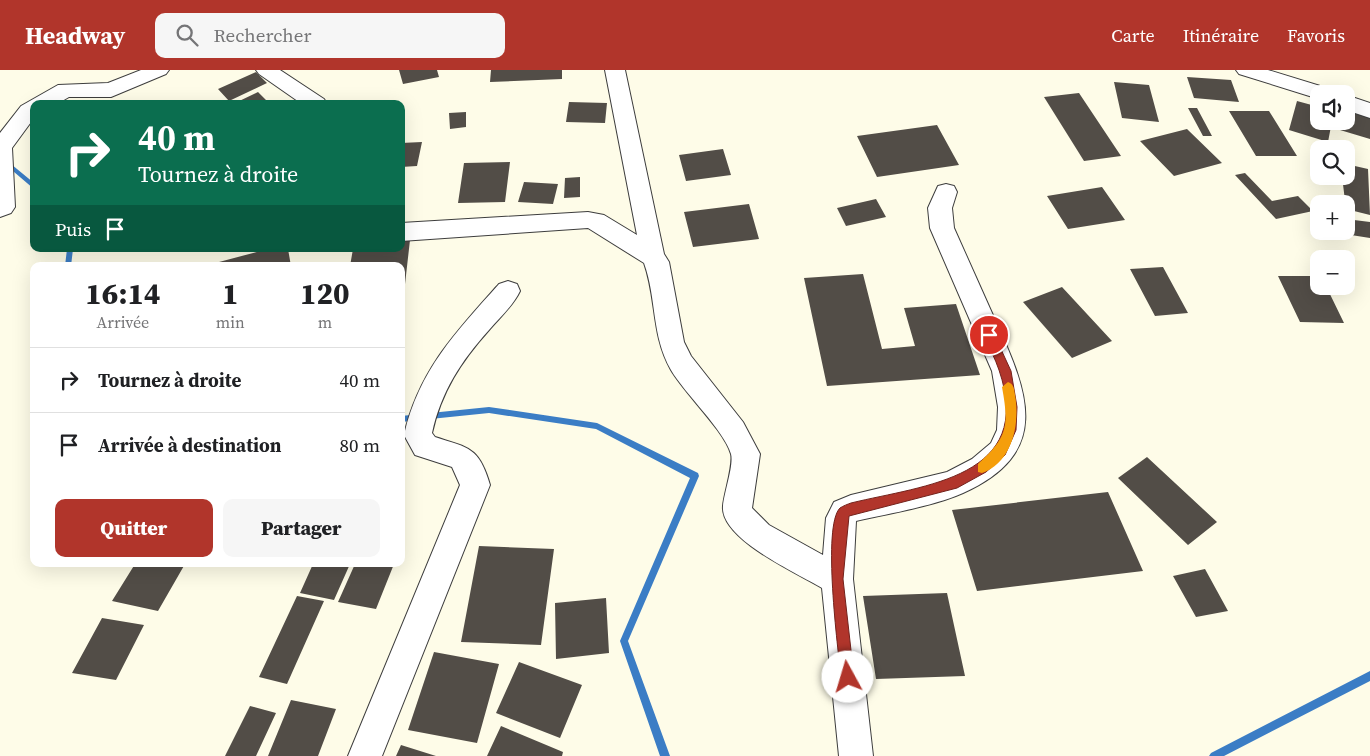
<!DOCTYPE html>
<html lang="fr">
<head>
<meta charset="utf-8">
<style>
  body { margin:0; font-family:"Source Serif 4",serif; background:#f6f6f6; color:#202124; height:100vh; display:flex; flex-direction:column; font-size:19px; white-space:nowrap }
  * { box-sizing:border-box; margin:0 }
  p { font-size:16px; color:#757577 }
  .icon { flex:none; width:28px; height:28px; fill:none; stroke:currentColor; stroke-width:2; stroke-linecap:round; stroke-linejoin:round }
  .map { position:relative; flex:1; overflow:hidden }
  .details { position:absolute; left:30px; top:192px; width:375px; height:305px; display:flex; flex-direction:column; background:#fff; border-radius:10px; box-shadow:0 5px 20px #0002 }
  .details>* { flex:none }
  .top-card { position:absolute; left:30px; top:30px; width:375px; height:152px; border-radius:10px; box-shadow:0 5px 20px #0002; background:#0b6e4f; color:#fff; overflow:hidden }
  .buttons { position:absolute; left:1310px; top:15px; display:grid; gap:10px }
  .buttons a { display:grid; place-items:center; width:45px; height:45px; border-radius:10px; background:#fff; box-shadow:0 5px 20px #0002; font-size:25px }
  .pin { position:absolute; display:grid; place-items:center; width:42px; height:42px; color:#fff; margin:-21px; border:2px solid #fff; border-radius:50%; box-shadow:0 1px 5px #0007 }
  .me { position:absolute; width:55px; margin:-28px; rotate:354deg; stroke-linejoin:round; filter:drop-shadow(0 0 4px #0008) }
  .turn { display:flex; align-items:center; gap:18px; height:105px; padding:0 25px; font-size:22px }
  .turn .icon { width:65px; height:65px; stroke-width:2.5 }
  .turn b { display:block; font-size:35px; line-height:42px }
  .then { display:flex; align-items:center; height:48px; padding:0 25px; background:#0003; gap:10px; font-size:19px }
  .eta { display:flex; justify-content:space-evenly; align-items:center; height:85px; text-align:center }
  .eta b { font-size:30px; font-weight:800; line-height:35px }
  .cta { display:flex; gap:10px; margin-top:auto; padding:10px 25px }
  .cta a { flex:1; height:58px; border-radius:10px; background:#b1352b; color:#fff; font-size:20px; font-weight:800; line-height:58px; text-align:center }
  .cta a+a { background:#f6f6f6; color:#202124 }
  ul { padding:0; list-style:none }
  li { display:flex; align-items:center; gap:15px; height:65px; padding:0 25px; border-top:1px solid #e0e0e0 }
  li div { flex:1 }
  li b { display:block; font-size:19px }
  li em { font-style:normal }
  header { display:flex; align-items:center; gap:30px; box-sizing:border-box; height:70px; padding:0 25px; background:#b1352b; color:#fff }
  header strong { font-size:24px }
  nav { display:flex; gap:28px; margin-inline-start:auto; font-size:18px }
  .search { width:350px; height:45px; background:#f6f6f6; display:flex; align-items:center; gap:12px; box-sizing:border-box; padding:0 18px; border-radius:10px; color:#757577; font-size:19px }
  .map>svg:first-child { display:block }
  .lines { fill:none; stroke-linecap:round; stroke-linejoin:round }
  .stream { fill:#3b7dc5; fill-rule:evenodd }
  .building { fill:#524d47 }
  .minor-casing { stroke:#3d3d3d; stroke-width:2 }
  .minor { fill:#fff; fill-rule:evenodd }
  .route { fill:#b1352b; stroke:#73221c }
  .slow { fill:#f59e0b }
</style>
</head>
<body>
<header>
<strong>Headway</strong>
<div class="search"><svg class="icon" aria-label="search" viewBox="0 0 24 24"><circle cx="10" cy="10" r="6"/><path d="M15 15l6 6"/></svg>Rechercher</div>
<nav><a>Carte</a><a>Itinéraire</a><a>Favoris</a></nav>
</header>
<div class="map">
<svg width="1370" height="686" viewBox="0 0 1370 686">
  <rect width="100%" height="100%" fill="#fefce8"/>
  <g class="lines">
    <path class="stream" d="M 0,85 L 34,113 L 34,119 L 0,90 Z
      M 67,179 L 73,179 L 71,196 L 65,196 Z
      M 489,337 L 597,353 L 698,403 L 699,406 L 628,571 L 670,686 L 660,686 L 620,571 L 690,408 L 596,359 L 489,343 L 401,352 L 401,346 Z
      M 1370,601 L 1370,611 L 1224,686 L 1209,686 L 1211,683 Z"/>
  </g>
  <path class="building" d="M 399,0 L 437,0 L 439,7 L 403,14 Z
    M 491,0 L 562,0 L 562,9 L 490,12 Z
    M 256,2 L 267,13 L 229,31 L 218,19 Z
    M 1187,7 L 1231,10 L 1239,32 L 1194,28 Z
    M 1114,12 L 1149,15 L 1159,52 L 1122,48 Z
    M 258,22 L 270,34 L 233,34 Z
    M 1079,23 L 1121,86 L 1084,91 L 1044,27 Z
    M 1297,31 L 1319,37 L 1319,51 L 1332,51 L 1328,72 L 1289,60 Z
    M 569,32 L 607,33 L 605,53 L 566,52 Z
    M 1188,38 L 1197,38 L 1212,66 L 1203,66 Z
    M 1229,41 L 1269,41 L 1297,86 L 1256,86 Z
    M 1346,41 L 1370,48 L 1370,69 L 1340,60 L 1341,51 L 1346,51 Z
    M 466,42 L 466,57 L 450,59 L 449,43 Z
    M 937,55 L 959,95 L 877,107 L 857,66 Z
    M 1187,59 L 1222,93 L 1174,106 L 1140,71 Z
    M 422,72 L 417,96 L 401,97 L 401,73 Z
    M 723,79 L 731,105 L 686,111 L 679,85 Z
    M 510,92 L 505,132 L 458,133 L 464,93 Z
    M 1346,94 L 1368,99 L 1370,145 L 1346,139 L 1342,106 L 1346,106 Z
    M 1245,103 L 1272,131 L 1298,126 L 1313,141 L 1276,149 L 1235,105 Z
    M 580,107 L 580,127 L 564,128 L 565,108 Z
    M 524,112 L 558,114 L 553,134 L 518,132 Z
    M 1102,117 L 1125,150 L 1068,159 L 1047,126 Z
    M 876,129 L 886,147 L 846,156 L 837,138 Z
    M 749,134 L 759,169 L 693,177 L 684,142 Z
    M 1346,149 L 1370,152 L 1370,168 L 1351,165 Z
    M 410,170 L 404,223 L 401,223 L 401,196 L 350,196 L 353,179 L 401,179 L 401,171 Z
    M 268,179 L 288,179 L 291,196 L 204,196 Z
    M 1163,197 L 1188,243 L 1155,246 L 1130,199 Z
    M 863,204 L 882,279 L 915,276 L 904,238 L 956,234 L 980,305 L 827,316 L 804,208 Z
    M 1278,206 L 1319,206 L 1319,216 L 1326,216 L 1344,253 L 1300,252 Z
    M 1062,217 L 1112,271 L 1072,288 L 1023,232 Z
    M 1147,387 L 1217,452 L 1188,475 L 1118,408 Z
    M 1108,422 L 1143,501 L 977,521 L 952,440 Z
    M 479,476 L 554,479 L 541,575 L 461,572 Z
    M 135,494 L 185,494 L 158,541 L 112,531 Z
    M 313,494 L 350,494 L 334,530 L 300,523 Z
    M 355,494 L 394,494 L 376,539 L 338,532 Z
    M 1205,499 L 1228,541 L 1196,547 L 1173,506 Z
    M 947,523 L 965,606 L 876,609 L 863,526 Z
    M 297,526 L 324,531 L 287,614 L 259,607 Z
    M 606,528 L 609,583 L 556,589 L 555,533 Z
    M 102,548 L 144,555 L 116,610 L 72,603 Z
    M 434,582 L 499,594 L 477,673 L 408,660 Z
    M 519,592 L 582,615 L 560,668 L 496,643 Z
    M 291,630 L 336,639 L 318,686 L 268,686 Z
    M 250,636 L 276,643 L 256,686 L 225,686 Z
    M 501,656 L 563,682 L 562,686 L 487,686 Z
    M 401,675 L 436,686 L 396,686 Z"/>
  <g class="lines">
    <g class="minor-casing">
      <path id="minor" d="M 141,0 L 169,0 L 166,4 L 111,27 L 69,27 L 57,34 L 34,34 L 34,48 L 12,78 L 15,137 L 11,143 L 0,147 L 0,63 L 21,36 L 58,15 L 108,13 Z
        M 256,0 L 280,0 L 324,29 L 327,34 L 302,34 L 259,4 Z
        M 605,0 L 625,0 L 664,184 L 669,192 L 684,272 L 691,286 L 743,352 L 760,384 L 752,438 L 769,455 L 823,485 L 826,448 L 834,432 L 851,425 L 947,402 L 972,389 L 991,373 L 997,360 L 998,337 L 992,301 L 930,158 L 928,138 L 938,116 L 946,114 L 954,116 L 957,122 L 952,138 L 954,158 C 968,189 982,221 996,252 C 1029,324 1052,383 963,423 C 934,436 887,444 856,451 L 853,509 L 873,686 L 839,686 L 822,518 C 797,503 720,469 723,436 C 724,423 734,395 731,384 C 724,360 685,324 671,300 C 651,265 657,229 644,193 L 588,158 L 401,171 L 401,153 L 588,142 L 604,145 L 637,165 Z
        M 1236,0 L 1268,0 L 1330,19 L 1333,24 L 1319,24 L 1319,29 L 1239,4 Z
        M 1346,25 L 1370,33 L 1370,48 L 1346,40 Z
        M 508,211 L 517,214 L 520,221 C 513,236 500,247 489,260 C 461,291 441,322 432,363 L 435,367 C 469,378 479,377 490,415 L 382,686 L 348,686 L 460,415 L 452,397 L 415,385 L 404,365 C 419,300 456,262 499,214 Z"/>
    </g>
    <use href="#minor" class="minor"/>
  </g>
  <path class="route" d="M 989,261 L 993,262 L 1011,301 L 1017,337 L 1016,360 L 1005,385 L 986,402 L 957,418 L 849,446 L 843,509 L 854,607 L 852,612 L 848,614 L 843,612 L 841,607 C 838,579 822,456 840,438 C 843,436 848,434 851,433 C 925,415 1036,408 999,300 C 995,288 989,277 983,265 Z"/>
  <path class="slow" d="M 1008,312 C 1014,314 1014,319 1015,325 C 1020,353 1013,392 982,403 L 978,402 L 978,394 C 1008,367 1009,356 1002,317 Z"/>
</svg>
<div class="buttons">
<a><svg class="icon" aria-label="sound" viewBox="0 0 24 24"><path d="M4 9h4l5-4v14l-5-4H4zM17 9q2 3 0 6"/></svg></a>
<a><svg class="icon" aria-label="search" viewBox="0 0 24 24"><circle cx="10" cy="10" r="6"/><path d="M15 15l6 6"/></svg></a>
<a>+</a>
<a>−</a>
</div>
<div class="pin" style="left:989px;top:265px;background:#d93025"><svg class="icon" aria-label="arrive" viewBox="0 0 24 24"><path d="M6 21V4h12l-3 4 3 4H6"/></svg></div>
<svg class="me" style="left:848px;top:607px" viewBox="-20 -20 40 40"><circle r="19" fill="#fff"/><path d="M0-13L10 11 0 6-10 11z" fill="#b1352b"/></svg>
<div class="top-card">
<div class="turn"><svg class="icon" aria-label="right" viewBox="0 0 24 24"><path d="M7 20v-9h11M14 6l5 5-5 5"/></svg><div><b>40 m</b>Tournez à droite</div></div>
<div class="then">Puis<svg class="icon" aria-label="arrive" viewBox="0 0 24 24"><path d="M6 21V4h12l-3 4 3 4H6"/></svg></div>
</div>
<section class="details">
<div class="eta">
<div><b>16:14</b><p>Arrivée</p></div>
<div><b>1</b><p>min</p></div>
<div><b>120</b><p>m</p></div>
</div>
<ul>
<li><svg class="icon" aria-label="right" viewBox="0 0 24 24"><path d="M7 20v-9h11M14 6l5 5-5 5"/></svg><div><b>Tournez à droite</b></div><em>40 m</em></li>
<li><svg class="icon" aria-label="arrive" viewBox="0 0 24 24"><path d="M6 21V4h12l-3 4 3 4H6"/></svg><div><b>Arrivée à destination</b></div><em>80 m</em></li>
</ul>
<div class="cta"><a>Quitter</a><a>Partager</a></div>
</section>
</div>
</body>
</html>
